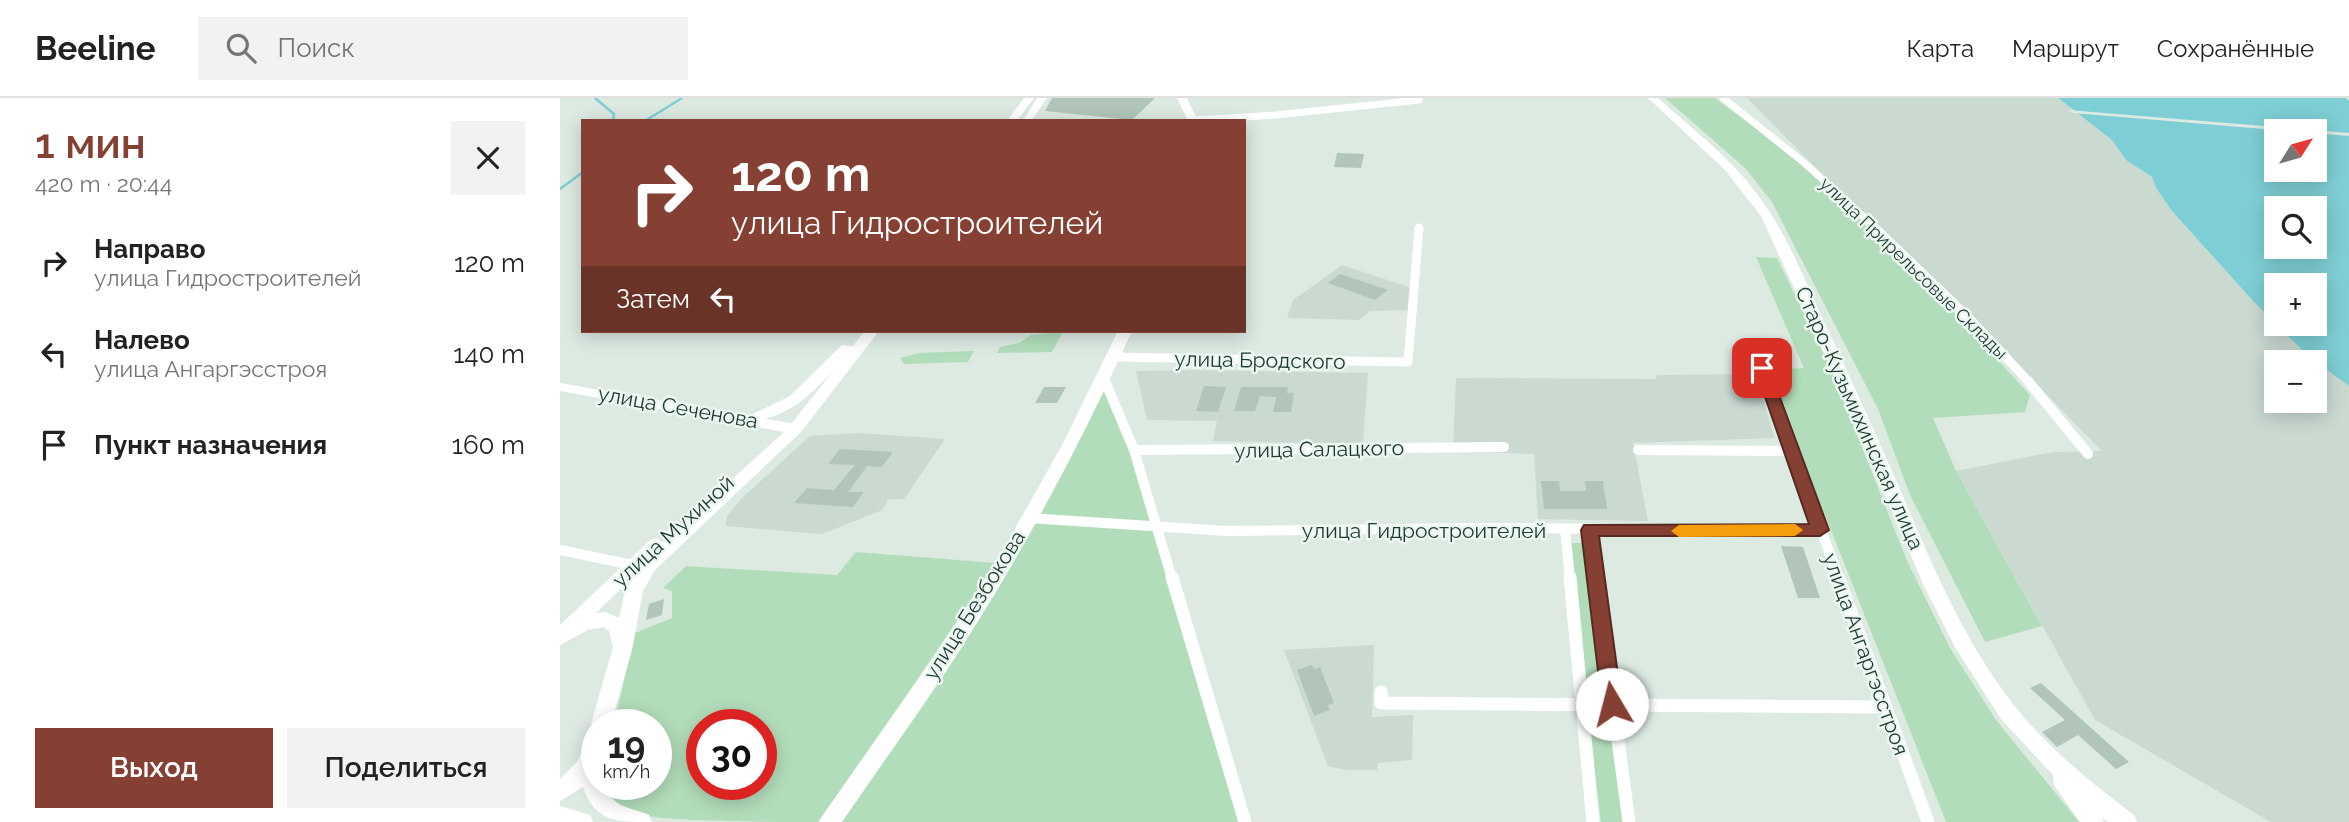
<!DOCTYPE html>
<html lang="ru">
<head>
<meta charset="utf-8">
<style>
  body { margin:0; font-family:Raleway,sans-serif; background:#f2f2f2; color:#222; height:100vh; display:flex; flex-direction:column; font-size:26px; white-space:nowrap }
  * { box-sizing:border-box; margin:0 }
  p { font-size:23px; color:#767676 }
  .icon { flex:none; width:38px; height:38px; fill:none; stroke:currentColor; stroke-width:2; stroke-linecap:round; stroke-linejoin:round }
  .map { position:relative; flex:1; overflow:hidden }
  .details { display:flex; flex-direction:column; background:#fff; width:560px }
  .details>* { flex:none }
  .hud { position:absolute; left:21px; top:21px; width:665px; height:214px; border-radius:0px; box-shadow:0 4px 18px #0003; background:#854033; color:#fff; overflow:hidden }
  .needle { width:46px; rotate:53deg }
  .fabs { position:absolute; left:1704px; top:21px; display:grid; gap:14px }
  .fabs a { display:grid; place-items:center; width:63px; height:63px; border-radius:0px; background:#fff; box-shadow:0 4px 18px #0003; font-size:35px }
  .speed { position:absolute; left:21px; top:611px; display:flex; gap:14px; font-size:35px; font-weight:700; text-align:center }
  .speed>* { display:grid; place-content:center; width:91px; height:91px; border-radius:50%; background:#fff; box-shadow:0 4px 18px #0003; line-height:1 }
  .speed small { font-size:18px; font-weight:400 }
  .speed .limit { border:10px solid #d22; background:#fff; color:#111 }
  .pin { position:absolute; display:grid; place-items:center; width:60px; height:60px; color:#fff; margin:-30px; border-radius:14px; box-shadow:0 4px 10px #0006 }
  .me { position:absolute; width:77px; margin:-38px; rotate:352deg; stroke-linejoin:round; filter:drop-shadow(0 0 5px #0008) }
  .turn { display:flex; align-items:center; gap:24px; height:147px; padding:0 35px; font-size:32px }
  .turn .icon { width:91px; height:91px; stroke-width:2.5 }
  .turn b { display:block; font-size:49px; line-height:60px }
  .then { display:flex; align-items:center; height:66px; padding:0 35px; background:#0003; gap:14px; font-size:26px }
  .round { display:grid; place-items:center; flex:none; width:74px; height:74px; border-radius:0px; background:#f2f2f2 }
  .head { display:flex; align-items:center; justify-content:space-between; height:119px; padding:0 35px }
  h1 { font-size:42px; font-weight:600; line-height:52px; color:#854033 }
  .button { display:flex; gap:14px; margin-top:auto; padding:14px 35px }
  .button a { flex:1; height:80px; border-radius:0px; background:#854033; color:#fff; font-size:28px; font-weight:600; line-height:80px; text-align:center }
  .button a+a { background:#f2f2f2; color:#222 }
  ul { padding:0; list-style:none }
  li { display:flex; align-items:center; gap:21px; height:91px; padding:0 35px }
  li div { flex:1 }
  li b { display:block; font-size:26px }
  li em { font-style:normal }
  header { display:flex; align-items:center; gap:42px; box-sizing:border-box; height:98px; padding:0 35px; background:#fff; border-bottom:2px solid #e0e0e0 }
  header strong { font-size:33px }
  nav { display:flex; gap:38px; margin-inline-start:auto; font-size:24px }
  .search { width:490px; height:63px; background:#f2f2f2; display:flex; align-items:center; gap:18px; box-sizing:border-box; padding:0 24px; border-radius:0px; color:#767676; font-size:26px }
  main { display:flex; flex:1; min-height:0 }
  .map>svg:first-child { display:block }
  .built { fill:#cadad1; fill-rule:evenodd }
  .green { fill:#b2ddba; fill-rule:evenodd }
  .water { fill:#7ecfd5; fill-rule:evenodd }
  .pier { fill:#dceae2 }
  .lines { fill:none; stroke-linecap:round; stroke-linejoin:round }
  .stream { stroke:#7ecfd5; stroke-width:2.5 }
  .building { fill:#b1c5bb }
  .street-far3 { stroke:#fff; stroke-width:7 }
  .street-far2 { stroke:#fff; stroke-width:9 }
  .street-far1 { stroke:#fff; stroke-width:10 }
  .street { stroke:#fff; stroke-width:13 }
  .secondary { fill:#fff; fill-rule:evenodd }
  .route { fill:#854033; stroke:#562a21; stroke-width:2 }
  .slow { fill:#f59e0b }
  .labels { text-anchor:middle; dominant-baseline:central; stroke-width:5; stroke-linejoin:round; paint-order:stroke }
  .far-street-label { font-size:18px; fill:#1d3a30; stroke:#ecf7f1 }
  .street-label { font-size:21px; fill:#1d3a30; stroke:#ecf7f1 }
</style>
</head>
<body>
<header>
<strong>Beeline</strong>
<div class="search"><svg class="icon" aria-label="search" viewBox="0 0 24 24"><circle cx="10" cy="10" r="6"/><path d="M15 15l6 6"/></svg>Поиск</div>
<nav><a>Карта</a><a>Маршрут</a><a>Сохранённые</a></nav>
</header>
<main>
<section class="details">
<div class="head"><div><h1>1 мин</h1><p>420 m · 20:44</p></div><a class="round"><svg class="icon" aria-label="close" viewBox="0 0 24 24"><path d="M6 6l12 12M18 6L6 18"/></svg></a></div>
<ul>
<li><svg class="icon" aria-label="right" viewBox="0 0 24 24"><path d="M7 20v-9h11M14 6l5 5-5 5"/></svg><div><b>Направо</b><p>улица Гидростроителей</p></div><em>120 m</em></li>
<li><svg class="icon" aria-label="left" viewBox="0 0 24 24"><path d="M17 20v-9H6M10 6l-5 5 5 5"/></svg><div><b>Налево</b><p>улица Ангаргэсстроя</p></div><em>140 m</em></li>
<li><svg class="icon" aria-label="arrive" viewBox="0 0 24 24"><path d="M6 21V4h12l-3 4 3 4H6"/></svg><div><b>Пункт назначения</b></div><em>160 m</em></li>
</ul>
<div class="button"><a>Выход</a><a>Поделиться</a></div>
</section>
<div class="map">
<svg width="1789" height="724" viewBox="0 0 1789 724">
  <rect width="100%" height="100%" fill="#dceae2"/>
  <path class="built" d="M 1187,0 L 1498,0 L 1552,42 L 1566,62 L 1592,79 L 1596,90 L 1612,113 L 1694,204 L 1748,258 L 1789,288 L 1789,724 L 1711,724 L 1535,622 L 1396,373 L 1493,354 L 1542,353 L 1378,186 L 1259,73 ZM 1717,264 L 1755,264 L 1755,303 L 1717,303 Z
    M 782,167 L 855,191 L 852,212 L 810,213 L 799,222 L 727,220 L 733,202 Z
    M 633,272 L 808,275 L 803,346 L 653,343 L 657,323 L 587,322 L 576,273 Z
    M 1195,276 L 1215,340 L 1073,345 L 1088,423 L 978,421 L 974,356 L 893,353 L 896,280 L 1096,281 L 1097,277 Z
    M 299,335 L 385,341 L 344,401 L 329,401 L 322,412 L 262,436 L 166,428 L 167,418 L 183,399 L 250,338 Z
    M 814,547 L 812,619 L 853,617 L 852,662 L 818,665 L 817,672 L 786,672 L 768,668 L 724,552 Z"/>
  <path class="green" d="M 1105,0 L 1155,0 L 1232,57 L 1374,193 L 1470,297 L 1465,314 L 1373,320 L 1396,373 L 1482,528 L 1425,544 L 1350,397 L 1318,311 L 1212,104 L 1186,71 Z
    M 1196,159 L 1217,160 L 1271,271 L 1347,463 L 1390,550 L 1436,622 L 1519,724 L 1386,724 L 1208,272 L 1244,270 Z
    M 503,234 L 492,254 L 437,255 L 440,249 L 459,245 L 471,237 Z
    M 414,253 L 408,264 L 344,266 L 340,260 L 359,255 Z
    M 544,281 L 557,309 L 685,724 L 269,724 L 400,535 Z
    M 1009,445 L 1029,445 L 1052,599 L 1029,600 Z
    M 296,454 L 436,465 L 261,724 C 224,724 89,724 64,714 C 54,707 52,697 51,686 L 96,686 L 96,626 L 54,626 L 75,535 L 112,520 L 112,493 L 103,490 L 126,468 L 277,477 ZM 142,626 L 201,626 L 201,686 L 142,686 Z
    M 1029,628 L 1052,628 L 1066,724 L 1041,724 Z"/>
  <path class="water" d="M 1498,0 L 1786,0 L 1789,3 L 1789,288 L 1748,258 L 1694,204 L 1612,113 L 1596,90 L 1592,79 L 1566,62 L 1552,42 ZM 1717,33 L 1755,33 L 1755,72 L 1717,72 ZM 1717,110 L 1755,110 L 1755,149 L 1717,149 ZM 1717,187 L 1755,187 L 1755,226 L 1717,226 Z"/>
  <path class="pier" d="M 1508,12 L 1789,35 L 1789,38 L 1513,15 Z"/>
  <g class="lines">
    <path class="stream" d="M 35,0 L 54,16 L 53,23
      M 85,23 L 122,0
      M 0,91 L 23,74"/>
  </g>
  <path class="building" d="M 492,0 L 595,0 L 572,22 L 485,13 Z
    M 777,55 L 804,56 L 801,70 L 774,69 Z
    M 780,176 L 828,192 L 815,202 L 768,185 Z
    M 644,288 L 666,289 L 658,314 L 636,313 Z
    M 484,289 L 506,289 L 497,305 L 475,305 Z
    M 681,289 L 728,289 L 727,295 L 734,295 L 731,314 L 713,314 L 716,299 L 700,298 L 695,313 L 674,313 Z
    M 280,351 L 333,354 L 322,369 L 307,368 L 288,394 L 304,394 L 293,409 L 234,405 L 247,390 L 274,392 L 295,367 L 268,366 Z
    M 981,383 L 999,383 L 1000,393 L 1026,393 L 1025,383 L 1043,383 L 1047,411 L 984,411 Z
    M 1221,448 L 1243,449 L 1260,500 L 1238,500 Z
    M 104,501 L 102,517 L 86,522 L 89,506 Z
    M 752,567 L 754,571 L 760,569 L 774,605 L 768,607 L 770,612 L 754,618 L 737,572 Z
    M 1481,585 L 1569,664 L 1556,671 L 1518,637 L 1497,649 L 1482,634 L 1505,622 L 1470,590 Z"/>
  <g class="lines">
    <path class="street-far3" d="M 1163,0 L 1243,64 L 1313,127
      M 632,22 L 716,17 L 859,2"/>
    <path class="street-far2" d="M 1311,126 L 1410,221 L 1470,285
      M 553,259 L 848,264 L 859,130
      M 1202,270 L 1207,285
      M 544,281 L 546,285"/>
    <path class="street-far1" d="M 545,283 L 574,352 L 612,481
      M 1207,283 L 1279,481
      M 1468,283 L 1528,356
      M 574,352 L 944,349
      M 1078,352 L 1232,353
      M 468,420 L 667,433 L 914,430 L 1260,432
      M 1005,431 L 1010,481
      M 1030,431 L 1037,481
      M 0,452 L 72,467"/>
    <path class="street" d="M 612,479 L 685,724
      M 1010,479 L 1033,724
      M 1036,479 L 1069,724
      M 1278,479 L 1368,724
      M 821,594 L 821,605 L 1325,609"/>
    <path class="secondary" d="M 464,0 L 474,0 L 457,23 L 447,23 Z
      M 477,0 L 487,0 L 471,23 L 463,23 Z
      M 617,0 L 627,0 L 638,23 L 628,23 Z
      M 1088,0 L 1098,0 C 1133,32 1173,61 1200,100 C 1229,139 1247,188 1268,232 C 1293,286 1318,341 1342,396 C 1373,469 1404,543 1453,606 C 1487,649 1530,684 1574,717 L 1577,724 L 1548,724 L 1542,719 L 1544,724 L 1520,724 L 1494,687 L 1493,677 L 1441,621 L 1395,549 L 1364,488 L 1274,277 L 1201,118 L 1165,72 Z
      M 305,233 L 319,233 L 241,334 L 95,472 L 83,493 L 72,552 L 51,626 L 37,626 L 37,686 L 44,686 C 50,709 70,709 89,717 L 92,724 C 56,724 35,724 23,689 L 0,703 L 0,681 L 17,664 L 30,635 L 35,633 L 31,626 L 53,549 L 49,533 L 43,529 L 28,532 L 0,547 L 0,527 L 90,442 L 96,440 L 103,444 L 224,334 L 0,293 L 0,285 L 189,318 L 230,298 L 282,247 L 293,248 ZM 276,269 L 232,325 L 205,321 C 235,313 256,292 276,269 ZM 73,479 L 65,493 L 59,520 L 46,514 L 36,515 Z
      M 558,233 L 572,233 C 524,339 470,441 408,539 C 369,602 324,662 282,724 L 258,724 L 377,554 L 439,459 L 501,349 Z
      M 0,708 L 30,717 L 33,724 L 0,724 Z"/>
  </g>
  <path class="route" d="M 1202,266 L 1209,270 L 1269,432 L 1260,438 L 1039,438 L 1062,606 L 1059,612 L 1052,615 L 1045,612 L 1042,606 L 1021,432 L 1024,427 L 1249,426 L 1195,270 Z"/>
  <path class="slow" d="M 1235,426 L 1243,432 L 1235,438 L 1119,439 L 1111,433 L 1119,427 Z"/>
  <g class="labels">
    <g class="far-street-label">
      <text transform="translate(1354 170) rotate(44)">улица Прирельсовые Склады</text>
    </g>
    <g class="street-label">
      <text transform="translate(700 262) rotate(1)">улица Бродского</text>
      <text transform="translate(118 309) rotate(10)">улица Сеченова</text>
      <text transform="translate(1300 320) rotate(66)">Старо-Кузьмихинская улица</text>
      <text transform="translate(759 351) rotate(-1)">улица Салацкого</text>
      <text x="864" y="432">улица Гидростроителей</text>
      <text transform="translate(113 433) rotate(-42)">улица Мухиной</text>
      <text transform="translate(414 507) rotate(-58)">улица Безбокова</text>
      <text transform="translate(1306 556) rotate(70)">улица Ангаргэсстроя</text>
    </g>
  </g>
</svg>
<div class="fabs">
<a><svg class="needle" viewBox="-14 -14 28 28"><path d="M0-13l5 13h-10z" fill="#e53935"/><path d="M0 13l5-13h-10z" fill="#767676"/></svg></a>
<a><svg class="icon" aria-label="search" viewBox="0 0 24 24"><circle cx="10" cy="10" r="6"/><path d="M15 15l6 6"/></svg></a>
<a>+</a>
<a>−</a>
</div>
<div class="speed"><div>19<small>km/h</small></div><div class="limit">30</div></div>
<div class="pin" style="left:1202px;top:270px;background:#d93025"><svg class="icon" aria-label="arrive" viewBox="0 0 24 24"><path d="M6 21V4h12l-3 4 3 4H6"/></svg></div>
<svg class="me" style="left:1052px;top:606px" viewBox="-20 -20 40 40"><circle r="19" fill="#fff"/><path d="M0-13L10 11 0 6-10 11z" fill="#854033"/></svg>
<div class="hud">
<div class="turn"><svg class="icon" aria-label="right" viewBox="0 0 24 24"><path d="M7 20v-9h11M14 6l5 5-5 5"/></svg><div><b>120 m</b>улица Гидростроителей</div></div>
<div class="then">Затем<svg class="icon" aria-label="left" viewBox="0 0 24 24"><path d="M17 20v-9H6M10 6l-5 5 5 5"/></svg></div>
</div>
</div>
</main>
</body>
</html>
